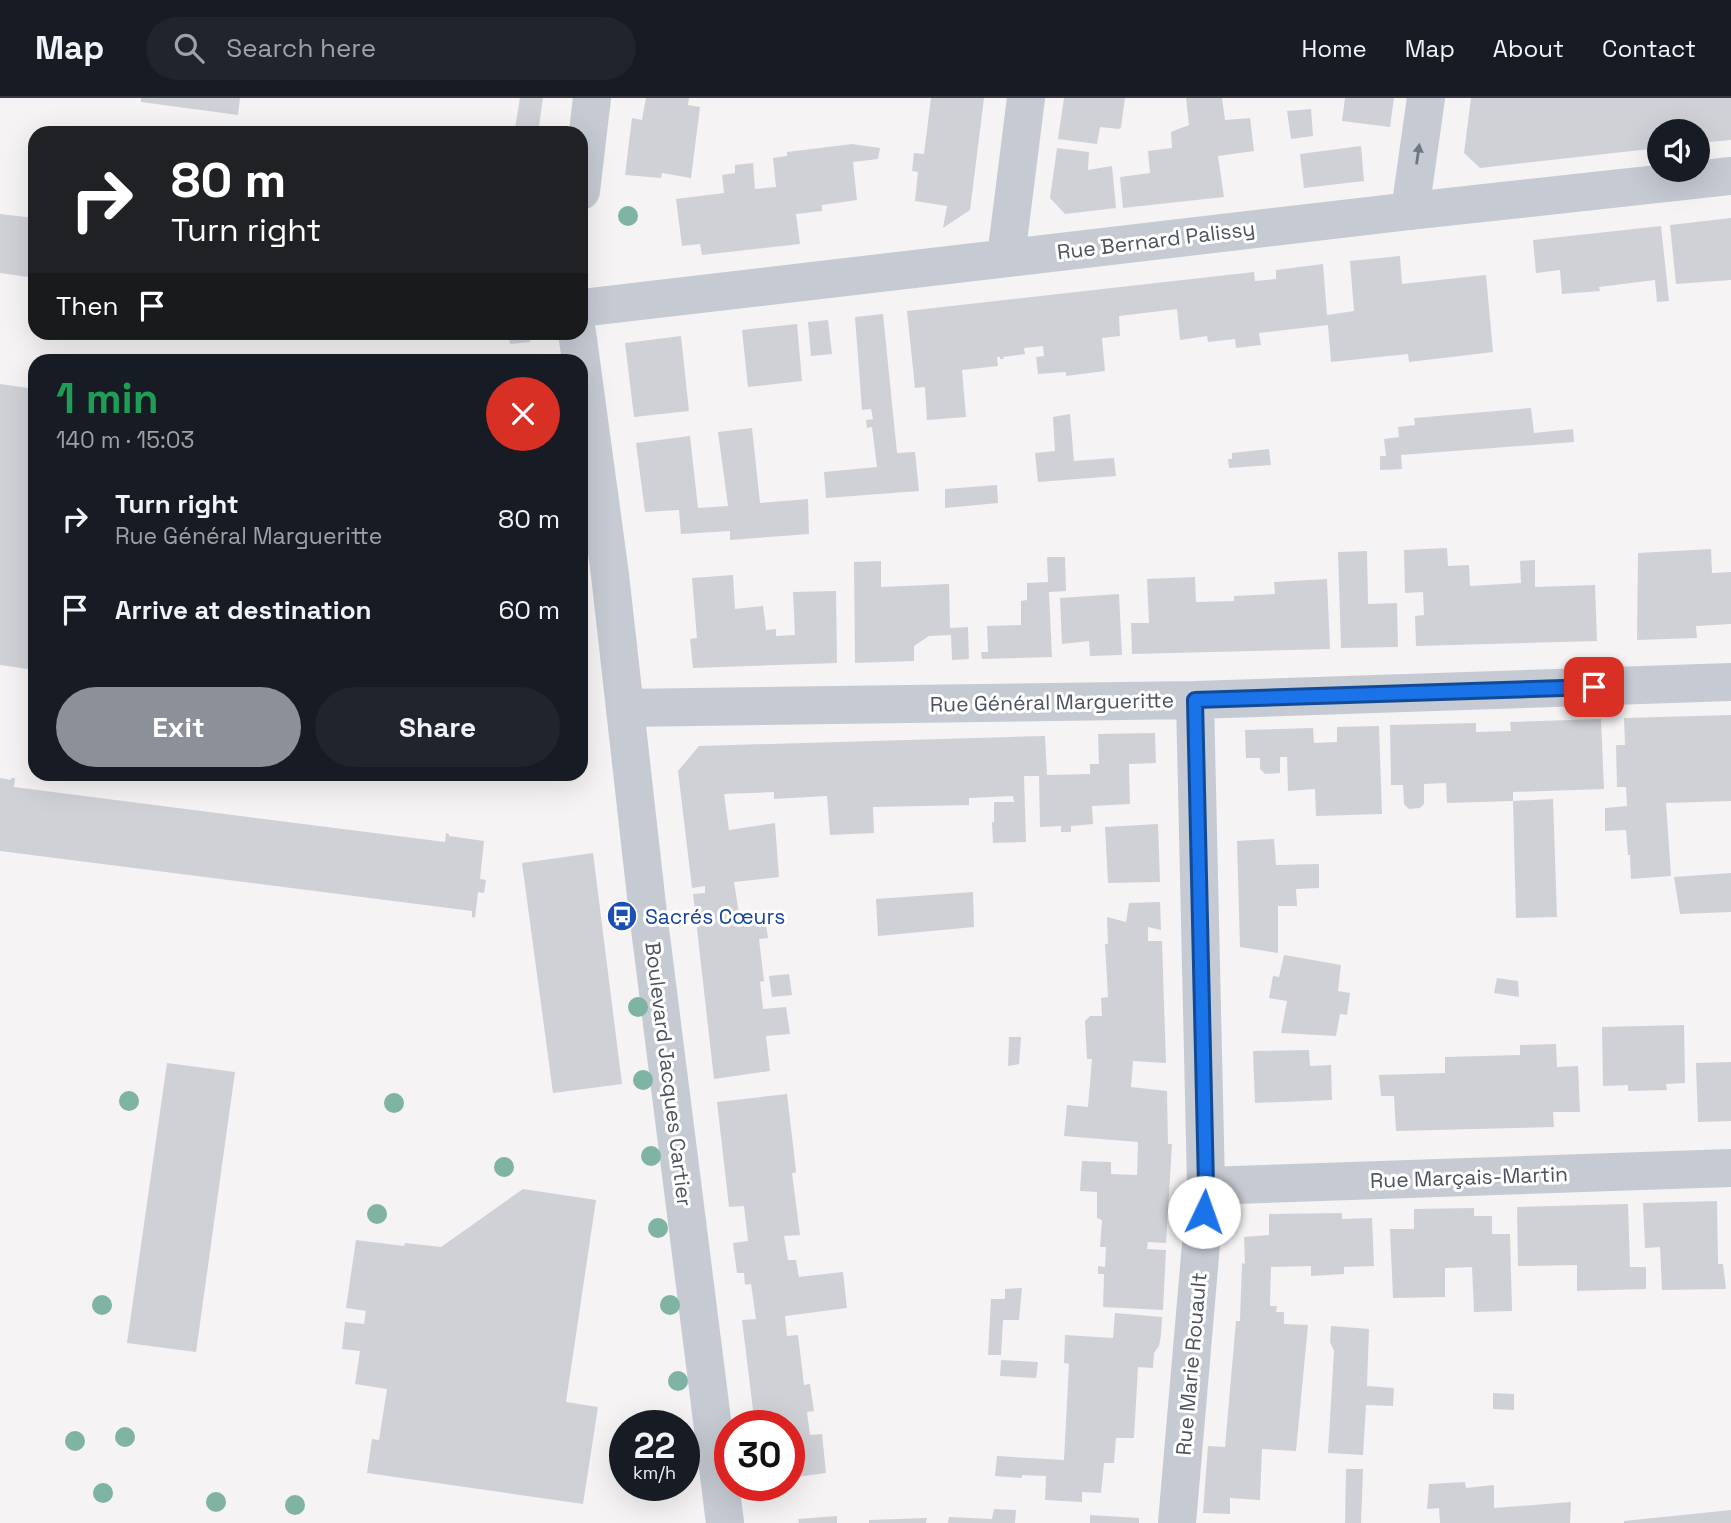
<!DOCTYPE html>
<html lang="en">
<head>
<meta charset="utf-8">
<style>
  body { margin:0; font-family:"Space Grotesk",sans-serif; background:#20242c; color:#f1f3f6; height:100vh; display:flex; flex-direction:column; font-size:26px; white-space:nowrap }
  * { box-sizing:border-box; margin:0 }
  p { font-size:23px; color:#9ea1a6 }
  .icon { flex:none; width:38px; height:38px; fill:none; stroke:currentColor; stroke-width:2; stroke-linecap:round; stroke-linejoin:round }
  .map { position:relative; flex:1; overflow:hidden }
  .drawer { position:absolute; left:28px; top:256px; width:560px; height:427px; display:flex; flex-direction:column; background:#171b24; border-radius:21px; box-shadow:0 7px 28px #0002 }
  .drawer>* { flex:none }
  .hud { position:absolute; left:28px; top:28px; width:560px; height:214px; border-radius:21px; box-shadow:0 7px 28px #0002; background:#202124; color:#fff; overflow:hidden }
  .tools { position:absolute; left:1647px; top:21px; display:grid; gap:14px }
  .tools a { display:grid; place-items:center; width:63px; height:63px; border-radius:50%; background:#171b24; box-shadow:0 7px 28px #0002; font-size:35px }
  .speed { position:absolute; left:609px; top:1312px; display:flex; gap:14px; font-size:35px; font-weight:700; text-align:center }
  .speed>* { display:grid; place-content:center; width:91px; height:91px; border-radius:50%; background:#171b24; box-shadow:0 7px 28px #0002; line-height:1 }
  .speed small { font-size:18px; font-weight:400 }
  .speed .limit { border:10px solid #d22; background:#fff; color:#111 }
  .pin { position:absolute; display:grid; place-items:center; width:60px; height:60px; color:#fff; margin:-30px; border-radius:14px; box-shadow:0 4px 10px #0006 }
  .me { position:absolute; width:77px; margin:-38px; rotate:3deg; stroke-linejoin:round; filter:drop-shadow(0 0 5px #0008) }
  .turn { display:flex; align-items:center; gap:24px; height:147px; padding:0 28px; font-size:32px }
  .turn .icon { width:91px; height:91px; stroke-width:2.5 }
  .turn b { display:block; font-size:49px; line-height:60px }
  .then { display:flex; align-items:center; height:66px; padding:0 28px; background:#0003; gap:14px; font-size:26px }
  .round { display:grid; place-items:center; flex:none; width:74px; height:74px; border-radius:37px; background:#20242c }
  .head { display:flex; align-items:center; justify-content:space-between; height:119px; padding:0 28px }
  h1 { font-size:42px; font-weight:700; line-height:52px; color:#1e9e55 }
  .action { display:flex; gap:14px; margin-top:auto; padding:14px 28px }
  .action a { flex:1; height:80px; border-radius:42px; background:#8c9099; color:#fff; font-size:28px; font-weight:700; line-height:80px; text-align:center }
  .action a+a { background:#20242c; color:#f1f3f6 }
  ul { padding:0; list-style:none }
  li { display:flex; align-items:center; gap:21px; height:91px; padding:0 28px }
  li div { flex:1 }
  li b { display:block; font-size:26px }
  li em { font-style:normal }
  header { display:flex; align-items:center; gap:42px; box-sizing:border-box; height:98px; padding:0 35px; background:#171b24; border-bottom:2px solid #363941 }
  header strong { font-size:33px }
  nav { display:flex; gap:38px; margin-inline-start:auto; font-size:24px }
  .search { width:490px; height:63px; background:#20242c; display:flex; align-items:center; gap:18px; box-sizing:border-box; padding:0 24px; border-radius:38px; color:#9ea1a6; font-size:26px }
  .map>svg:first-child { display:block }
  .building { fill:#d0d1d7 }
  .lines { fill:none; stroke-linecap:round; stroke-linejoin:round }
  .minor { stroke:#c5cad3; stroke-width:38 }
  .tree { fill:#7fb3a3 }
  .oneway { fill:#707682 }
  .route-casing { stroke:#114b97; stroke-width:18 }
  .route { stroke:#1a73e8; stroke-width:12 }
  .labels { text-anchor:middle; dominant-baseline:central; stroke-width:6; stroke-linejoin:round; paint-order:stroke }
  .street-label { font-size:21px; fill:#4c525f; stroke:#fff }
  .transit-label { font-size:21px; fill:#164399; stroke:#fff; text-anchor:start }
</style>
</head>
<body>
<header>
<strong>Map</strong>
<div class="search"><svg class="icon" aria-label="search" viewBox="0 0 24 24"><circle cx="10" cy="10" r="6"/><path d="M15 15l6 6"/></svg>Search here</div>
<nav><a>Home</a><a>Map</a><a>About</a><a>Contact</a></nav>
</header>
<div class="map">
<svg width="1731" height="1425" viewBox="0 0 1731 1425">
  <rect width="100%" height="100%" fill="#f5f3f3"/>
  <path class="building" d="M 141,0 L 240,0 L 238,17 L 141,4 Z
    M 520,0 L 543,0 L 538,35 L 511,35 L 512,29 L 515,30 Z
    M 646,0 L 689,0 L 688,7 L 700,9 L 691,80 L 662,75 L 661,80 L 625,77 L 632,20 L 642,22 Z
    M 931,0 L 984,0 L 970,112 L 943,130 L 947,108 L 915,103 L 918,74 L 912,73 L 914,55 L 924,56 Z
    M 1064,0 L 1125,0 L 1121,29 L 1119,31 L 1100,29 L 1097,46 L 1058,41 Z
    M 1186,0 L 1222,0 L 1225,22 L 1250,20 L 1254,53 L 1218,58 L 1224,99 L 1123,110 L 1120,79 L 1150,75 L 1148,53 L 1172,50 L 1171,34 L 1189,27 Z
    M 1345,0 L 1394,0 L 1390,29 L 1342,23 Z
    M 1471,0 L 1731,0 L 1731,42 L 1698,45 L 1698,33 L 1659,33 L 1659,50 L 1480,70 L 1464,55 Z
    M 1311,11 L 1313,38 L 1291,41 L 1287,13 Z
    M 852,46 L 880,50 L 878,61 L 853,64 L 857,102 L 822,107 L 822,113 L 796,116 L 800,146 L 702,157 L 700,146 L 682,148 L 676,101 L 724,95 L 722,77 L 735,75 L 735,67 L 753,65 L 755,91 L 776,89 L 773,60 L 787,58 L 787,54 Z
    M 1361,48 L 1364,83 L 1304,90 L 1300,56 Z
    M 1057,50 L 1089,54 L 1088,72 L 1112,68 L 1116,110 L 1065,116 L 1050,100 Z
    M 0,116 L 35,120 L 35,180 L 0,175 Z
    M 1731,120 L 1731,182 L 1676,186 L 1670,127 Z
    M 1661,128 L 1669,203 L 1657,204 L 1655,182 L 1599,189 L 1600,193 L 1562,196 L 1560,172 L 1536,175 L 1533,142 Z
    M 1400,158 L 1402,186 L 1486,177 L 1493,254 L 1409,264 L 1408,256 L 1331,264 L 1328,227 L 1259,235 L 1261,247 L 1236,250 L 1235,241 L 1208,244 L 1207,238 L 1180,242 L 1177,211 L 1119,218 L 1120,238 L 1102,240 L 1105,273 L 1066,278 L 1066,274 L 1038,276 L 1036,259 L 1044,258 L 1043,248 L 1024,250 L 1025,256 L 1003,259 L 1004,261 L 1000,261 L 1000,259 L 997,259 L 998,268 L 962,272 L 966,319 L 927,322 L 925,289 L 915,290 L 907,213 L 1254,174 L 1255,183 L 1276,181 L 1276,172 L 1323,166 L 1327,217 L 1354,213 L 1350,163 Z
    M 883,216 L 897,355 L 915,354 L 919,393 L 826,400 L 824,374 L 877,369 L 872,329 L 867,330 L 866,322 L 873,321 L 871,311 L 862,312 L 855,219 Z
    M 828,222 L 832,256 L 811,258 L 808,224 Z
    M 797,226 L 802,283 L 748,289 L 742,232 Z
    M 503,234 L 529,234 L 530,244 L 510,246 L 509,241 L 503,241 Z
    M 681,238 L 689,313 L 634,319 L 625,245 Z
    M 0,286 L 35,291 L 35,572 L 0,567 Z
    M 1531,310 L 1534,335 L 1573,331 L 1574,344 L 1401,357 L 1402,371 L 1380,372 L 1380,358 L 1386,358 L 1384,341 L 1399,339 L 1398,329 L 1415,327 L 1414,320 Z
    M 1070,316 L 1074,363 L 1114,360 L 1116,378 L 1038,384 L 1035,355 L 1055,353 L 1053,319 Z
    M 752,330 L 760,405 L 808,401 L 809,436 L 730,442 L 730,433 L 681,436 L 679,412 L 645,414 L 636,345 L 690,338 L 698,410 L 728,408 L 718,334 Z
    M 1269,351 L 1271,367 L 1229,370 L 1228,361 L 1232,361 L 1232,355 Z
    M 997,387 L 998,405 L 945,410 L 945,391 Z
    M 1447,450 L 1448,468 L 1469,467 L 1470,488 L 1521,485 L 1520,463 L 1535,462 L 1535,489 L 1595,487 L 1597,543 L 1416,548 L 1415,518 L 1424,517 L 1423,494 L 1405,495 L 1404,452 Z
    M 1711,451 L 1712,475 L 1731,474 L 1731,526 L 1696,528 L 1697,540 L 1637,542 L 1638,455 Z
    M 1367,453 L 1368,506 L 1397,505 L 1398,549 L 1341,550 L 1338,454 Z
    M 1047,459 L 1065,459 L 1066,493 L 1049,494 L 1052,559 L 982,561 L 981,554 L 988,554 L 987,528 L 1021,527 L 1021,503 L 1027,502 L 1027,485 L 1048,484 Z
    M 881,463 L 881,489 L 949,486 L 950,530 L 968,529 L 969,561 L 952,562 L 951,537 L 929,538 L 914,548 L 914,563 L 855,565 L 854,464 Z
    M 733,477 L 735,511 L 763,508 L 766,532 L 776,531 L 776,538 L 795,537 L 793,494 L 836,493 L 837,565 L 693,570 L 690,541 L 697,540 L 692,480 Z
    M 1195,479 L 1196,504 L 1234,503 L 1234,498 L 1275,496 L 1274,484 L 1327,481 L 1330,551 L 1132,556 L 1131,525 L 1149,525 L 1147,481 Z
    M 1119,496 L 1122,557 L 1090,558 L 1089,543 L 1062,546 L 1060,500 Z
    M 1731,617 L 1731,703 L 1666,705 L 1671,778 L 1631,781 L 1630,757 L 1628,757 L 1626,732 L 1605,733 L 1605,710 L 1627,708 L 1626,689 L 1617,689 L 1616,647 L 1625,647 L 1624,620 Z
    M 1601,621 L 1604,691 L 1513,694 L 1513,703 L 1553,701 L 1557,819 L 1516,820 L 1513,703 L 1447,705 L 1446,685 L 1424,686 L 1424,706 L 1420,710 L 1409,711 L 1404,706 L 1403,687 L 1391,687 L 1390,627 L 1476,625 L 1476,634 L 1511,633 L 1510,624 Z
    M 1379,628 L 1382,716 L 1316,718 L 1315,691 L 1288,693 L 1287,659 L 1280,659 L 1280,675 L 1265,676 L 1260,671 L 1260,660 L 1246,660 L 1245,632 L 1313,630 L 1314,645 L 1337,644 L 1337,629 Z
    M 1155,635 L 1156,665 L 1129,666 L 1130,706 L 1092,708 L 1093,726 L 1071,728 L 1071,734 L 1061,734 L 1061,728 L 1040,729 L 1039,678 L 1024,678 L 1026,744 L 993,745 L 992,724 L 994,724 L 994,704 L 1014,704 L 1013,698 L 969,700 L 969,707 L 873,709 L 874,735 L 830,737 L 827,698 L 774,701 L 774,694 L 724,696 L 729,732 L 775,725 L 779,779 L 734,784 L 739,816 L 764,813 L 768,840 L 759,841 L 764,883 L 760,884 L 763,911 L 786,909 L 790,936 L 766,938 L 770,973 L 714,981 L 693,796 L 705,795 L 705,788 L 692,790 L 678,673 L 699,648 L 1045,638 L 1047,677 L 1090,676 L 1090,666 L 1099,666 L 1098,636 Z
    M 0,680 L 11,682 L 11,680 L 15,680 L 14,689 L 445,744 L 446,735 L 449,736 L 449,738 L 484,743 L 480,781 L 486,782 L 484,795 L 478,794 L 475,820 L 472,819 L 472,813 L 0,753 Z
    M 1158,726 L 1160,784 L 1108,785 L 1105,729 Z
    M 1274,741 L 1276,767 L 1319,766 L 1319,790 L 1296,791 L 1297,808 L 1278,808 L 1278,855 L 1240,849 L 1237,743 Z
    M 593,755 L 622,986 L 553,995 L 522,765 Z
    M 1731,775 L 1731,814 L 1680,816 L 1674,779 Z
    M 973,794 L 974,829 L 878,838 L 876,801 Z
    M 1160,804 L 1161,832 L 1148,829 L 1148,843 L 1162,843 L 1166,965 L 1133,963 L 1131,989 L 1167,993 L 1168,1046 L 1172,1046 L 1166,1145 L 1148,1144 L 1147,1151 L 1166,1152 L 1163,1212 L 1103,1209 L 1104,1176 L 1098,1176 L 1098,1168 L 1105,1169 L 1106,1149 L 1100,1149 L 1102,1122 L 1097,1120 L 1097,1094 L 1080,1093 L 1082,1063 L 1111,1064 L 1111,1076 L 1137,1077 L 1138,1044 L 1064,1038 L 1067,1007 L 1088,1009 L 1092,961 L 1087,961 L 1085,923 L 1090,918 L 1102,918 L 1101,900 L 1108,899 L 1105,846 L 1108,846 L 1107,819 L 1126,824 L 1129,805 Z
    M 1284,857 L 1341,867 L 1338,893 L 1350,895 L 1347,917 L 1340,916 L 1336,938 L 1281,935 L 1287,903 L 1269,900 L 1273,878 L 1279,879 Z
    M 789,876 L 792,897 L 772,899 L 769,878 Z
    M 1497,880 L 1518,883 L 1519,899 L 1494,895 Z
    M 1684,927 L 1685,985 L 1666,986 L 1667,992 L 1628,993 L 1628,987 L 1603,988 L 1602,929 Z
    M 1009,939 L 1021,939 L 1019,966 L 1008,968 Z
    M 1556,946 L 1557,969 L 1578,968 L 1580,1014 L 1553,1014 L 1554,1029 L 1396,1033 L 1394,998 L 1381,998 L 1379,977 L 1445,975 L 1445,959 L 1520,957 L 1520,947 Z
    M 1309,952 L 1310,968 L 1331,967 L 1332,1002 L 1255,1005 L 1253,953 Z
    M 1731,964 L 1731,1023 L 1698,1024 L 1696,965 Z
    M 167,965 L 235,974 L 196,1254 L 127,1245 Z
    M 787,996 L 796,1073 L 795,1075 L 792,1075 L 800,1137 L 784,1138 L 788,1162 L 796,1162 L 799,1179 L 843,1174 L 847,1210 L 785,1218 L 787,1238 L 798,1237 L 804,1287 L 810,1286 L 814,1313 L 807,1314 L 810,1337 L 822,1336 L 826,1375 L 789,1380 L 789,1328 L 755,1328 L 742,1222 L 756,1221 L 751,1186 L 745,1187 L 744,1175 L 737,1175 L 733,1145 L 748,1143 L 744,1108 L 729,1109 L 717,1004 Z
    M 523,1091 L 596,1102 L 566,1304 L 598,1309 L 583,1406 L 367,1375 L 372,1341 L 379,1342 L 387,1291 L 355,1286 L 360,1253 L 342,1251 L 345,1224 L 364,1226 L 366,1213 L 346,1210 L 356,1142 L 404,1148 L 405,1145 L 441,1149 Z
    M 1717,1103 L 1718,1166 L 1723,1166 L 1726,1191 L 1662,1192 L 1660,1149 L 1645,1150 L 1643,1105 Z
    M 1628,1106 L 1630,1169 L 1646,1169 L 1646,1191 L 1577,1193 L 1577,1167 L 1518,1168 L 1517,1109 Z
    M 1474,1110 L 1474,1118 L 1492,1118 L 1492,1136 L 1510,1136 L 1512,1213 L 1474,1214 L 1472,1169 L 1445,1170 L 1445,1199 L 1393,1200 L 1390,1131 L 1414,1131 L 1414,1111 Z
    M 1342,1115 L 1342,1121 L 1372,1120 L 1374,1168 L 1344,1169 L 1344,1176 L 1311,1178 L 1311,1168 L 1271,1169 L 1270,1208 L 1277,1208 L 1276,1214 L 1284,1214 L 1284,1226 L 1308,1227 L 1296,1353 L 1262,1351 L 1260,1402 L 1230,1400 L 1230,1416 L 1203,1415 L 1208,1348 L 1225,1349 L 1236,1223 L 1240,1223 L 1242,1165 L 1245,1166 L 1244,1139 L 1269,1137 L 1269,1116 Z
    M 1022,1190 L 1019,1222 L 1003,1222 L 1001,1257 L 988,1257 L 991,1201 L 1005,1201 L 1005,1191 Z
    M 1115,1215 L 1162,1219 L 1161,1237 L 1159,1248 L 1154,1255 L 1153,1270 L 1138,1269 L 1134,1340 L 1116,1340 L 1114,1365 L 1104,1365 L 1101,1395 L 1082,1394 L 1082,1404 L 1045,1402 L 1046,1378 L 1022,1377 L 1022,1380 L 995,1378 L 997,1358 L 1064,1362 L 1069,1266 L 1064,1265 L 1065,1237 L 1113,1240 Z
    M 1331,1228 L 1369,1231 L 1367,1288 L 1394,1290 L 1393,1308 L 1366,1307 L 1363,1357 L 1328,1355 L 1334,1253 L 1330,1244 Z
    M 1001,1262 L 1038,1264 L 1036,1280 L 1000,1278 Z
    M 1493,1295 L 1514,1296 L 1514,1312 L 1493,1311 Z
    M 1346,1371 L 1363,1371 L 1361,1425 L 1345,1425 Z
    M 1465,1384 L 1466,1390 L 1494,1387 L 1494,1410 L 1571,1404 L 1570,1425 L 1440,1425 L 1439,1410 L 1427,1411 L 1429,1386 Z
    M 994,1411 L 1016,1412 L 1015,1425 L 948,1425 L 949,1419 L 992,1421 Z
    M 1731,1412 L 1731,1425 L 1624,1425 L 1624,1423 Z
    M 1090,1417 L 1139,1420 L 1139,1425 L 1090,1425 Z
    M 837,1418 L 837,1425 L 799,1425 L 798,1421 Z
    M 927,1420 L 926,1425 L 869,1425 L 869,1422 Z"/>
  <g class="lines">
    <path class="minor" d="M 581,93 L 592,0
      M 1410,113 L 1426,0
      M 1006,159 L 1026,0
      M 581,210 L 1410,113 L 1731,78
      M 577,234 L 610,477 L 647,807 L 725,1425
      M 625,610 L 1195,602 L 1731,584
      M 1206,1088 L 1731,1070
      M 1177,1425 L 1206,1088 L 1195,602"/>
  </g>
  <g class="tree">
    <circle cx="628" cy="118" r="10"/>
    <circle cx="638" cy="909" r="10"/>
    <circle cx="643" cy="982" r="10"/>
    <circle cx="129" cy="1003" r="10"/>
    <circle cx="394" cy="1005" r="10"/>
    <circle cx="651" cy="1058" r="10"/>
    <circle cx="504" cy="1069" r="10"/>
    <circle cx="377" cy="1116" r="10"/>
    <circle cx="658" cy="1130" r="10"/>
    <circle cx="102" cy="1207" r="10"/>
    <circle cx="670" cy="1207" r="10"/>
    <circle cx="678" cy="1283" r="10"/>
    <circle cx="125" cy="1339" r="10"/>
    <circle cx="75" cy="1343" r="10"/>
    <circle cx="103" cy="1395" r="10"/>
    <circle cx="216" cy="1404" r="10"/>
    <circle cx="295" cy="1407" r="10"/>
  </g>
  <defs><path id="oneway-solid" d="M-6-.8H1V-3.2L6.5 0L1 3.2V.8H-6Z" transform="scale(1.75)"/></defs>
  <use class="oneway" href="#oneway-solid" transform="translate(1418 56) rotate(-82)"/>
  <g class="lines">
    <g class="route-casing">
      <path id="route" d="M 1204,1114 L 1206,1088 L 1195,602 L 1594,589"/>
    </g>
    <use href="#route" class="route"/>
  </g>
  <defs>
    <g id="bus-disc" transform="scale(1.575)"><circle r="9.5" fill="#1a4fb4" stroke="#fff"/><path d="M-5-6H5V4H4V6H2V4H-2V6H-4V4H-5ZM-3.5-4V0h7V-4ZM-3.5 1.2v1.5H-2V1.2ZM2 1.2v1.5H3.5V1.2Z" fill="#fff"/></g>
  </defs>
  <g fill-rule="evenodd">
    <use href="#bus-disc" x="622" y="818"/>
  </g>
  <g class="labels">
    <g class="street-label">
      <text transform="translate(1156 142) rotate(-7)">Rue Bernard Palissy</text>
      <text transform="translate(1052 604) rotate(-1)">Rue Général Margueritte</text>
      <text transform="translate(669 976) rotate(83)">Boulevard Jacques Cartier</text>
      <text transform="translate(1469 1079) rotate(-2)">Rue Marçais-Martin</text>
      <text transform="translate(1191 1266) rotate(-85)">Rue Marie Rouault</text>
    </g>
    <g class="transit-label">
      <text x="645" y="818">Sacrés Cœurs</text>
    </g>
  </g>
</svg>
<div class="tools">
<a><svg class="icon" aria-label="sound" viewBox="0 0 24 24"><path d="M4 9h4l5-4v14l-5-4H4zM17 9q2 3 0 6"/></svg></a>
</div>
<div class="speed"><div>22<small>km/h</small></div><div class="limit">30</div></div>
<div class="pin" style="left:1594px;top:589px;background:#d93025"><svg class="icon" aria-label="arrive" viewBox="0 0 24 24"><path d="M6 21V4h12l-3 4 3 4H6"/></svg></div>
<svg class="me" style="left:1204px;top:1114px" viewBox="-20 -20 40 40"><circle r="19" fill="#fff"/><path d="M0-13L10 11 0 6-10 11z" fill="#1a73e8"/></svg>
<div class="hud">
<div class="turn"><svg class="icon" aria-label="right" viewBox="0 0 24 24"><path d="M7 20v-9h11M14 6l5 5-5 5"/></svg><div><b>80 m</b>Turn right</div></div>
<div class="then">Then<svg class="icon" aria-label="arrive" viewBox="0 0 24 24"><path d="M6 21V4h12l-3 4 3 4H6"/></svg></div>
</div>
<section class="drawer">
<div class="head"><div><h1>1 min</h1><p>140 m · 15:03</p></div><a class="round" style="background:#d93025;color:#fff"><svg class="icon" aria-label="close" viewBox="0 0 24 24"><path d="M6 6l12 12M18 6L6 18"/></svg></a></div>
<ul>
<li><svg class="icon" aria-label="right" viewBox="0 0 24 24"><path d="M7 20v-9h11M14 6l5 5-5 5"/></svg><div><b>Turn right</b><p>Rue Général Margueritte</p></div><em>80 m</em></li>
<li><svg class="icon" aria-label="arrive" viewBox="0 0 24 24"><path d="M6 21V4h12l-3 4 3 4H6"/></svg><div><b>Arrive at destination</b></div><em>60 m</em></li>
</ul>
<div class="action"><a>Exit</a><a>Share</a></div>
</section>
</div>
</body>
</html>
